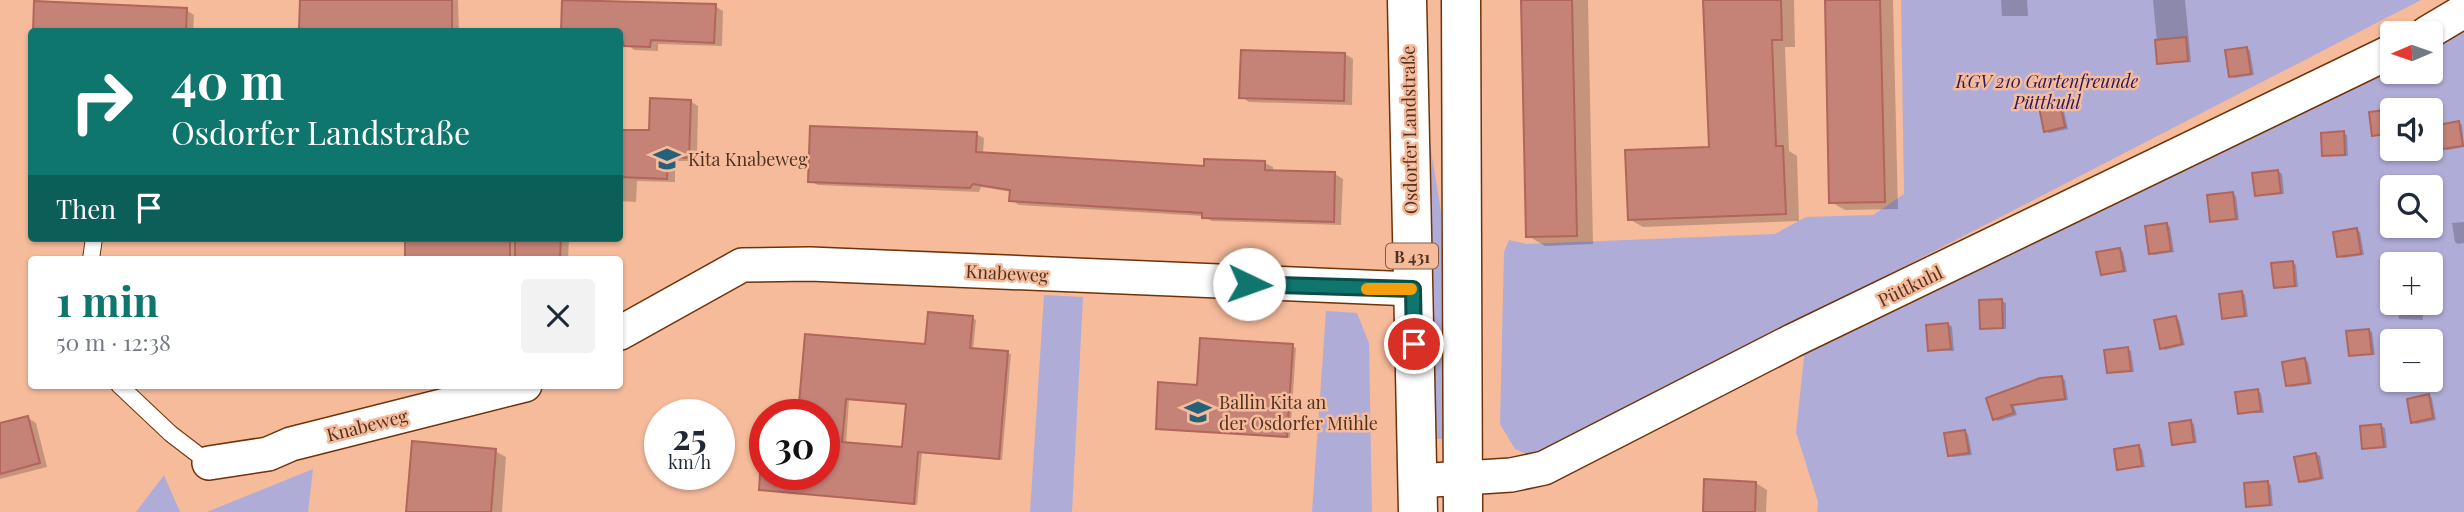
<!DOCTYPE html>
<html lang="en">
<head>
<meta charset="utf-8">
<style>
  body { margin:0; font-family:"Playfair Display",serif; background:#f2f2f3; color:#1f2937; height:100vh; display:flex; flex-direction:column; font-size:26px; white-space:nowrap }
  * { box-sizing:border-box; margin:0 }
  p { font-size:23px; color:#747a83 }
  .icon { flex:none; width:38px; height:38px; fill:none; stroke:currentColor; stroke-width:2; stroke-linecap:round; stroke-linejoin:round }
  .map { position:relative; flex:1; overflow:hidden }
  .panel { position:absolute; left:28px; top:256px; width:595px; height:133px; display:flex; flex-direction:column; background:#fff; border-radius:7px; box-shadow:0 2px 5px #0004 }
  .panel>* { flex:none }
  .top-card { position:absolute; left:28px; top:28px; width:595px; height:214px; border-radius:7px; box-shadow:0 2px 5px #0004; background:#0f766e; color:#fff; overflow:hidden }
  .needle { width:46px; rotate:268deg }
  .tools { position:absolute; left:2380px; top:21px; display:grid; gap:14px }
  .tools a { display:grid; place-items:center; width:63px; height:63px; border-radius:7px; background:#fff; box-shadow:0 2px 5px #0004; font-size:35px }
  .speed { position:absolute; left:644px; top:399px; display:flex; gap:14px; font-size:35px; font-weight:700; text-align:center }
  .speed>* { display:grid; place-content:center; width:91px; height:91px; border-radius:50%; background:#fff; box-shadow:0 2px 5px #0004; line-height:1 }
  .speed small { font-size:18px; font-weight:400 }
  .speed .limit { border:10px solid #d22; background:#fff; color:#111 }
  .pin { position:absolute; display:grid; place-items:center; width:60px; height:60px; color:#fff; margin:-30px; border:4px solid #fff; border-radius:50%; box-shadow:0 2px 7px #0007 }
  .me { position:absolute; width:77px; margin:-38px; rotate:93deg; stroke-linejoin:round; filter:drop-shadow(0 0 5px #0008) }
  .turn { display:flex; align-items:center; gap:24px; height:147px; padding:0 28px; font-size:32px }
  .turn .icon { width:91px; height:91px; stroke-width:2.5 }
  .turn b { display:block; font-size:49px; line-height:60px }
  .then { display:flex; align-items:center; height:66px; padding:0 28px; background:#0003; gap:14px; font-size:26px }
  .round { display:grid; place-items:center; flex:none; width:74px; height:74px; border-radius:7px; background:#f2f2f3 }
  .overview { display:flex; align-items:center; justify-content:space-between; height:119px; padding:0 28px }
  h1 { font-size:42px; font-weight:700; line-height:52px; color:#0f766e }
  .map>svg:first-child { display:block }
  .green { fill:#b0acd8; fill-rule:evenodd }
  .shadow { fill:#0003; fill-rule:evenodd }
  .building { fill:#c58277; stroke:#b2655a; stroke-width:2; fill-rule:evenodd }
  .lines { fill:none; stroke-linecap:round; stroke-linejoin:round }
  .lane-casing { stroke:#703206; stroke-width:18 }
  .street-casing { stroke:#703206; stroke-width:36 }
  .primary-casing { stroke:#703206; stroke-width:41 }
  .lane { stroke:#fff; stroke-width:16 }
  .street { stroke:#fff; stroke-width:33 }
  .primary { stroke:#fff; stroke-width:38 }
  .route-casing { stroke:#0a4d48; stroke-width:18 }
  .route { stroke:#0f766e; stroke-width:12 }
  .slow { stroke:#f59e0b; stroke-width:12 }
  .labels { text-anchor:middle; dominant-baseline:central; stroke-width:5; stroke-linejoin:round; paint-order:stroke }
  .shield { fill:#f6bb9b; stroke:#825b46; stroke-width:2 }
  .shield-label { font-size:16px; font-weight:bold; fill:#503222 }
  .park-label { font-size:18px; font-style:italic; fill:#2b195e; stroke:#f6bb9b }
  .street-label { font-size:18px; fill:#503222; stroke:#f6bb9b }
  .poi-label { font-size:18px; fill:#503222; stroke:#f6bb9b; text-anchor:start }
</style>
</head>
<body>
<div class="map">
<svg width="2464" height="512" viewBox="0 0 2464 512">
  <rect width="100%" height="100%" fill="#f6bb9b"/>
  <path class="green" d="M 1901,0 L 2421,0 L 1884,277 L 1881,299 L 2392,52 L 2392,72 L 2431,72 L 2431,33 L 2464,12 L 2464,512 L 1817,512 L 1818,502 L 1796,432 L 1808,320 L 1531,456 L 1515,449 L 1500,424 L 1504,252 L 1509,240 L 1527,244 L 1775,234 L 1806,217 L 1873,215 L 1904,194 ZM 2392,110 L 2431,110 L 2431,149 L 2392,149 ZM 2392,187 L 2431,187 L 2431,226 L 2392,226 ZM 2392,264 L 2431,264 L 2431,303 L 2392,303 ZM 2392,341 L 2431,341 L 2431,380 L 2392,380 Z
    M 1426,74 L 1430,144 L 1441,212 L 1443,435 L 1443,439 L 1435,439 Z
    M 1044,295 L 1083,297 L 1072,512 L 1030,512 Z
    M 1326,311 L 1357,313 L 1369,343 L 1372,512 L 1312,512 Z
    M 313,469 L 308,512 L 207,512 Z
    M 164,475 L 180,512 L 136,512 Z"/>
  <path class="shadow" d="M 301,0 L 458,0 L 459,32 L 307,32 L 300,28 Z
    M 1523,0 L 1588,0 L 1593,244 L 1545,246 L 1528,236 Z
    M 1705,0 L 1794,0 L 1795,47 L 1785,47 L 1789,151 L 1797,156 L 1799,221 L 1643,227 L 1629,219 L 1710,149 Z
    M 1826,0 L 1893,0 L 1898,209 L 1845,210 L 1831,202 Z
    M 2001,0 L 2027,0 L 2028,16 L 2002,16 Z
    M 2153,0 L 2185,0 L 2191,62 L 2159,63 Z
    M 715,6 L 723,11 L 722,46 L 658,44 L 658,51 L 634,50 L 626,43 L 620,42 L 620,32 Z
    M 186,10 L 194,15 L 193,32 L 34,32 Z
    M 2247,49 L 2250,51 L 2254,75 L 2234,78 L 2230,76 Z
    M 1345,54 L 1353,59 L 1352,105 L 1249,102 L 1241,97 Z
    M 690,101 L 698,106 L 697,161 L 675,161 L 675,182 L 637,181 L 636,202 L 620,201 L 620,131 L 651,132 Z
    M 2059,105 L 2063,107 L 2068,129 L 2049,133 L 2046,131 Z
    M 2392,111 L 2392,135 L 2374,135 L 2371,114 Z
    M 2459,123 L 2462,125 L 2464,147 L 2447,150 L 2444,148 Z
    M 2343,133 L 2347,135 L 2348,156 L 2324,155 Z
    M 976,134 L 984,138 L 983,154 L 1206,168 L 1265,163 L 1273,167 L 1273,172 L 1335,174 L 1343,179 L 1341,225 L 1212,221 L 1203,216 L 1019,205 L 1011,200 L 1012,192 L 981,187 L 979,192 L 818,185 L 810,181 Z
    M 2278,171 L 2282,174 L 2284,194 L 2257,195 Z
    M 2232,194 L 2236,196 L 2239,220 L 2212,221 Z
    M 2385,204 L 2392,204 L 2392,226 L 2410,227 L 2386,226 Z
    M 2464,222 L 2464,243 L 2458,244 L 2455,242 L 2452,223 Z
    M 2166,225 L 2170,227 L 2174,252 L 2154,255 L 2151,253 Z
    M 2356,230 L 2360,232 L 2364,255 L 2343,258 L 2339,256 Z
    M 517,238 L 588,238 L 569,239 L 568,259 L 407,259 L 407,239 L 517,242 Z
    M 2120,250 L 2123,252 L 2127,272 L 2102,274 Z
    M 2292,262 L 2296,265 L 2298,287 L 2275,287 Z
    M 2241,292 L 2245,295 L 2248,317 L 2224,318 Z
    M 2002,301 L 2006,303 L 2006,329 L 1982,328 Z
    M 2397,303 L 2422,303 L 2423,320 L 2399,319 Z
    M 2176,317 L 2179,320 L 2185,345 L 2165,350 L 2162,348 Z
    M 972,318 L 976,320 L 973,350 L 1011,354 L 1002,460 L 922,453 L 917,505 L 793,492 L 824,474 L 824,415 L 800,415 ZM 849,400 L 907,404 L 904,449 L 846,444 Z
    M 1948,324 L 1952,327 L 1954,351 L 1930,350 Z
    M 2368,330 L 2372,332 L 2375,355 L 2350,355 Z
    M 1292,346 L 1296,348 L 1290,438 L 1157,428 Z
    M 2128,349 L 2131,351 L 2134,372 L 2108,372 Z
    M 2304,360 L 2308,362 L 2312,384 L 2292,387 L 2288,385 Z
    M 2062,378 L 2065,380 L 2068,400 L 2014,406 L 2017,415 L 1998,421 L 1995,419 L 1989,399 Z
    M 2257,391 L 2261,393 L 2264,413 L 2240,413 Z
    M 2429,396 L 2432,398 L 2436,420 L 2416,424 L 2413,422 Z
    M 28,418 L 36,423 L 47,467 L 0,479 L 0,425 Z
    M 2190,422 L 2194,424 L 2197,443 L 2173,444 Z
    M 2381,426 L 2385,428 L 2387,448 L 2364,448 Z
    M 1964,431 L 1968,434 L 1972,455 L 1953,457 L 1949,455 Z
    M 2138,447 L 2142,449 L 2145,467 L 2119,469 Z
    M 495,451 L 506,457 L 502,512 L 407,512 Z
    M 2316,454 L 2320,456 L 2324,479 L 2304,483 L 2300,480 Z
    M 1756,483 L 1767,490 L 1766,512 L 1704,512 Z
    M 2268,483 L 2271,485 L 2273,506 L 2248,506 Z"/>
  <path class="building" d="M 300,0 L 452,0 L 452,32 L 299,29 Z
    M 562,0 L 716,4 L 714,43 L 651,40 L 650,47 L 624,46 L 620,32 L 561,32 Z
    M 1521,0 L 1572,0 L 1577,236 L 1526,237 Z
    M 1703,0 L 1781,0 L 1782,40 L 1772,40 L 1776,146 L 1783,146 L 1786,214 L 1628,220 L 1625,150 L 1709,147 Z
    M 1825,0 L 1880,0 L 1885,202 L 1829,203 Z
    M 34,1 L 187,8 L 186,32 L 33,32 Z
    M 2186,37 L 2188,61 L 2157,64 L 2155,40 Z
    M 2247,47 L 2251,74 L 2229,77 L 2225,50 Z
    M 1241,50 L 1345,53 L 1344,101 L 1239,98 Z
    M 650,98 L 691,100 L 689,158 L 668,157 L 667,179 L 620,177 L 620,130 L 649,130 Z
    M 2060,103 L 2065,127 L 2044,132 L 2039,107 Z
    M 2392,109 L 2392,133 L 2372,136 L 2369,112 Z
    M 2459,121 L 2463,146 L 2442,149 L 2438,125 Z
    M 810,126 L 977,132 L 976,152 L 1204,166 L 1204,159 L 1265,161 L 1265,170 L 1335,172 L 1334,222 L 1202,218 L 1202,213 L 1009,201 L 1010,190 L 973,184 L 970,188 L 808,182 Z
    M 2344,131 L 2345,155 L 2322,156 L 2321,133 Z
    M 2278,170 L 2281,193 L 2255,196 L 2252,173 Z
    M 2233,192 L 2236,219 L 2210,222 L 2207,195 Z
    M 2167,223 L 2171,251 L 2149,254 L 2145,226 Z
    M 2357,228 L 2361,254 L 2337,257 L 2333,232 Z
    M 405,238 L 510,240 L 510,259 L 405,259 Z
    M 515,238 L 561,238 L 560,259 L 515,259 Z
    M 2120,248 L 2124,271 L 2101,275 L 2096,252 Z
    M 2293,261 L 2295,286 L 2274,288 L 2271,263 Z
    M 2242,291 L 2245,316 L 2222,319 L 2219,294 Z
    M 2002,299 L 2003,328 L 1980,329 L 1979,300 Z
    M 928,312 L 973,316 L 970,348 L 1008,351 L 999,459 L 918,452 L 914,504 L 759,490 L 760,474 L 824,474 L 824,415 L 798,415 L 805,334 L 925,344 ZM 846,399 L 906,404 L 902,447 L 842,442 Z
    M 2176,316 L 2182,344 L 2160,349 L 2154,320 Z
    M 1948,323 L 1951,349 L 1928,351 L 1926,325 Z
    M 2369,329 L 2372,354 L 2349,356 L 2346,331 Z
    M 1200,338 L 1293,344 L 1287,437 L 1156,429 L 1158,382 L 1197,385 Z
    M 2128,347 L 2131,371 L 2107,373 L 2104,350 Z
    M 2305,358 L 2309,383 L 2286,386 L 2282,362 Z
    M 2062,376 L 2065,399 L 2011,405 L 2014,413 L 1993,420 L 1986,398 L 2040,378 Z
    M 2258,389 L 2261,411 L 2238,414 L 2235,392 Z
    M 2429,394 L 2433,418 L 2411,423 L 2407,399 Z
    M 28,416 L 40,463 L 0,474 L 0,423 Z
    M 2191,420 L 2194,442 L 2172,445 L 2169,423 Z
    M 2381,424 L 2384,447 L 2362,449 L 2360,426 Z
    M 1965,430 L 1969,453 L 1948,456 L 1944,433 Z
    M 412,441 L 496,449 L 491,512 L 406,512 Z
    M 2139,445 L 2142,466 L 2117,470 L 2114,449 Z
    M 2316,453 L 2321,478 L 2299,482 L 2294,457 Z
    M 1704,479 L 1756,482 L 1755,512 L 1703,512 Z
    M 2268,481 L 2270,505 L 2246,507 L 2244,483 Z"/>
  <g class="lines">
    <g class="lane-casing">
      <path id="lane" d="M 91,259 L 94,238
        M 119,385 L 171,434 L 209,463"/>
    </g>
    <g class="street-casing">
      <path id="street" d="M 2427,33 L 2464,11
        M 620,333 L 742,265 L 810,264 L 1413,289
        M 209,463 L 268,454 L 291,444 L 525,385
        M 1417,481 L 1511,475 L 1544,468 L 1792,341 L 2392,51"/>
    </g>
    <g class="primary-casing">
      <path id="primary" d="M 1407,0 L 1418,512
        M 1461,0 L 1463,512"/>
    </g>
    <use href="#lane" class="lane"/>
    <use href="#street" class="street"/>
    <use href="#primary" class="primary"/>
  </g>
  <g class="lines">
    <g class="route-casing">
      <path id="route" d="M 1249,284 L 1413,289 L 1414,344"/>
    </g>
    <use href="#route" class="route"/>
    <path class="slow" d="M 1367,289 L 1411,289"/>
  </g>
  <defs>
    <g id="school-bare" transform="scale(2.1)"><path d="M0-5L7-2L0 1L-7-2ZM-4 1L0 2.5L4 1V4Q0 6-4 4Z" fill="#266179" stroke="#f6bb9b" stroke-width="2.5" paint-order="stroke"/></g>
  </defs>
  <g fill-rule="evenodd">
    <use href="#school-bare" x="667" y="159"/>
    <use href="#school-bare" x="1198" y="412"/>
  </g>
  <g class="labels">
    <rect class="shield" x="1386" y="243.5" width="52" height="25" rx="5"/>
    <g class="shield-label">
      <text x="1412" y="256">B 431</text>
    </g>
    <g class="park-label">
      <text x="2047" y="81">KGV 210 Gartenfreunde<tspan x="2047" dy="21">Püttkuhl</tspan></text>
    </g>
    <g class="street-label">
      <text transform="translate(1409 130) rotate(-91)">Osdorfer Landstraße</text>
      <text transform="translate(1007 273) rotate(3)">Knabeweg</text>
      <text transform="translate(1910 286) rotate(-26)">Püttkuhl</text>
      <text transform="translate(367 425) rotate(-14)">Knabeweg</text>
    </g>
    <g class="poi-label">
      <text x="688" y="159">Kita Knabeweg</text>
      <text x="1219" y="402">Ballin Kita an<tspan x="1219" dy="21">der Osdorfer Mühle</tspan></text>
    </g>
  </g>
</svg>
<div class="tools">
<a><svg class="needle" viewBox="-14 -14 28 28"><path d="M0-13l5 13h-10z" fill="#e53935"/><path d="M0 13l5-13h-10z" fill="#747a83"/></svg></a>
<a><svg class="icon" aria-label="sound" viewBox="0 0 24 24"><path d="M4 9h4l5-4v14l-5-4H4zM17 9q2 3 0 6"/></svg></a>
<a><svg class="icon" aria-label="search" viewBox="0 0 24 24"><circle cx="10" cy="10" r="6"/><path d="M15 15l6 6"/></svg></a>
<a>+</a>
<a>−</a>
</div>
<div class="speed"><div>25<small>km/h</small></div><div class="limit">30</div></div>
<div class="pin" style="left:1414px;top:344px;background:#d93025"><svg class="icon" aria-label="arrive" viewBox="0 0 24 24"><path d="M6 21V4h12l-3 4 3 4H6"/></svg></div>
<svg class="me" style="left:1249px;top:284px" viewBox="-20 -20 40 40"><circle r="19" fill="#fff"/><path d="M0-13L10 11 0 6-10 11z" fill="#0f766e"/></svg>
<div class="top-card">
<div class="turn"><svg class="icon" aria-label="right" viewBox="0 0 24 24"><path d="M7 20v-9h11M14 6l5 5-5 5"/></svg><div><b>40 m</b>Osdorfer Landstraße</div></div>
<div class="then">Then<svg class="icon" aria-label="arrive" viewBox="0 0 24 24"><path d="M6 21V4h12l-3 4 3 4H6"/></svg></div>
</div>
<section class="panel">
<div class="overview"><div><h1>1 min</h1><p>50 m · 12:38</p></div><a class="round"><svg class="icon" aria-label="close" viewBox="0 0 24 24"><path d="M6 6l12 12M18 6L6 18"/></svg></a></div>
</section>
</div>
</body>
</html>
